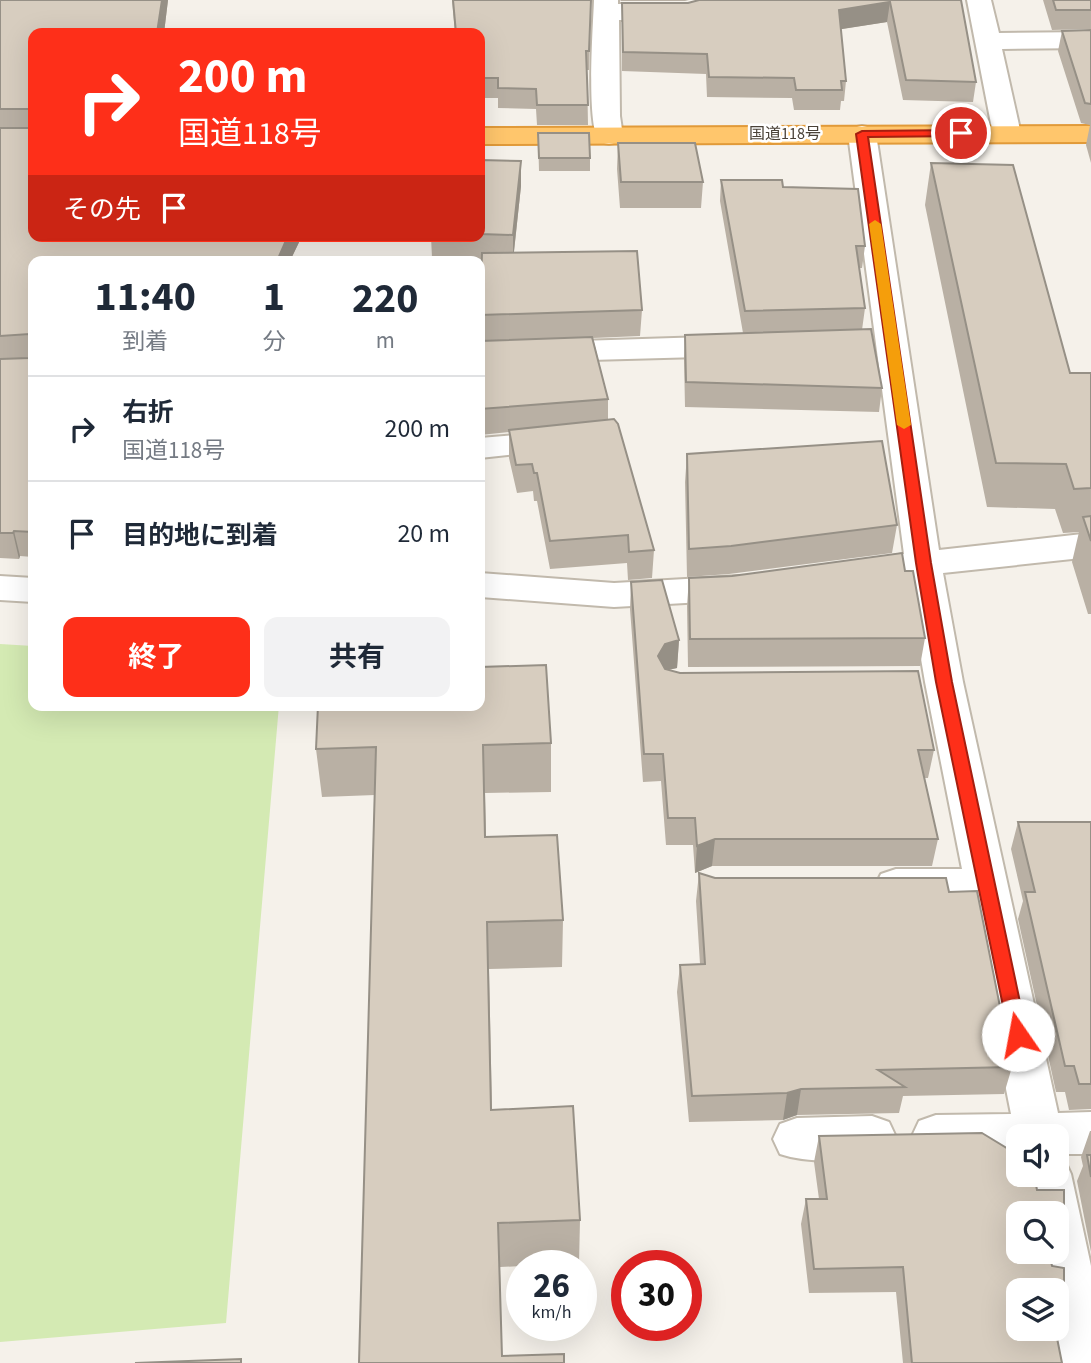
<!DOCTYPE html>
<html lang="ja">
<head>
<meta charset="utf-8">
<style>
  body { margin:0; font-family:"Source Sans 3","Noto Sans JP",sans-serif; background:#f2f2f3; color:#1f2937; height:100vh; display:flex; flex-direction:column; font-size:26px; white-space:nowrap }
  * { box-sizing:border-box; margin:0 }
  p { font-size:23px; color:#747a83 }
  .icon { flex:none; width:38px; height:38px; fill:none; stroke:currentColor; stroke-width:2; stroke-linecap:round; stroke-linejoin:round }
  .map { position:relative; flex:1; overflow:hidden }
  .drawer { position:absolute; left:28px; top:256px; width:457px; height:455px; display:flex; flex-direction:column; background:#fff; border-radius:14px; box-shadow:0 7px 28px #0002 }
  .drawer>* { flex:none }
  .hud { position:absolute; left:28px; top:28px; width:457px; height:214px; border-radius:14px; box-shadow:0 7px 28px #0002; background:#fe2f19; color:#fff; overflow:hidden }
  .tools { position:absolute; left:1006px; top:1124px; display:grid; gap:14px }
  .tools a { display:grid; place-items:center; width:63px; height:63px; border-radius:14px; background:#fff; box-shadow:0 7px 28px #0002; font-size:35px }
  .speed { position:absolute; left:506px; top:1250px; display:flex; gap:14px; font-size:35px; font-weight:700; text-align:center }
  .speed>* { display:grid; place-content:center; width:91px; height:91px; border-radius:50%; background:#fff; box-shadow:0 7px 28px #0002; line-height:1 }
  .speed small { font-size:18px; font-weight:400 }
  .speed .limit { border:10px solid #d22; background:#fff; color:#111 }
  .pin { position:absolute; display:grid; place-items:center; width:60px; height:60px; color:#fff; margin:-30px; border:4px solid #fff; border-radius:50%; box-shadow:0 2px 7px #0007 }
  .me { position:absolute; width:77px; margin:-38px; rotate:348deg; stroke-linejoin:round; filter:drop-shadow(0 0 5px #0008) }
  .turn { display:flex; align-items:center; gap:24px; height:147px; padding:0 35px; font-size:32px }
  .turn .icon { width:91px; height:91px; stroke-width:2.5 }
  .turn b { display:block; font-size:49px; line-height:60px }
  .then { display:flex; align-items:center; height:66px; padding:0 35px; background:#0003; gap:14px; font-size:26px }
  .eta { display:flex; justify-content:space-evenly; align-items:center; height:119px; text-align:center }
  .eta b { font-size:42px; font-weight:700; line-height:49px }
  .primary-button { display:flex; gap:14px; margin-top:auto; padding:14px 35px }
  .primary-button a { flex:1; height:80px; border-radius:14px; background:#fe2f19; color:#fff; font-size:28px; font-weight:700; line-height:80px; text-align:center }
  .primary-button a+a { background:#f2f2f3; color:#1f2937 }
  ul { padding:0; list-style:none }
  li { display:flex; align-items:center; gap:21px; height:105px; padding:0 35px; border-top:2px solid #e0e1e3 }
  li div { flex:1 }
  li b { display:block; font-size:26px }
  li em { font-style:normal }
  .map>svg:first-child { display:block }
  .green { fill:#d4eab3 }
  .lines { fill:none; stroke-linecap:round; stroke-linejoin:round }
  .minor-casing { stroke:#c1b9ac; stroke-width:4 }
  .highway-casing { stroke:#e19a39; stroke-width:4 }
  .minor { fill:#fff; fill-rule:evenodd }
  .highway { fill:#ffc66c; fill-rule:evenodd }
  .wall { fill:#b9b0a4; fill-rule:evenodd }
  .shaded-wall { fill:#969086 }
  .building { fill:#d7cdbf; stroke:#969086; stroke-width:2 }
  .route { fill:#fe2f19; stroke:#a51f10; stroke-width:2 }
  .slow { fill:#f59e0b }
  .labels { text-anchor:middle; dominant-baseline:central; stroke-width:5; stroke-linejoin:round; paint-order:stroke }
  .far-street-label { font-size:16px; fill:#4a4238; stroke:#fff }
</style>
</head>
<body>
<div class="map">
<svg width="1091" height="1363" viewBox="0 0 1091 1363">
  <rect width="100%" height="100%" fill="#f5f1ea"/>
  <path class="green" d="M 0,644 L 33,646 L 33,705 L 279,705 L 226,1323 L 0,1342 Z"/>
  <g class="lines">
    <g class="minor-casing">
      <path id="minor" d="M 594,0 L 618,0 L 618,4 L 674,4 L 683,7 L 687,12 L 683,17 L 674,20 L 619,20 L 620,116 L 623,136 L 619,142 L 609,144 L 599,142 C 586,122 593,28 594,0 Z
        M 967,0 L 991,0 L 999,33 L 1091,32 L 1091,48 L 1002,49 L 1021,134 L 1017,140 L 1007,142 L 997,140 L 993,134 Z
        M 862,126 L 872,128 L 876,134 L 939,550 L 1091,533 L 1091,557 L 943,573 L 963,682 L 1058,1113 L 1091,1112 L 1091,1154 L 1057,1154 L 1057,1136 L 1018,1136 L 1018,1155 L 936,1157 L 919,1151 L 912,1136 L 919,1121 L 936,1115 L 1011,1114 L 969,903 L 896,903 L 881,898 L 875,886 L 881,874 L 896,869 L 962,869 L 925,682 L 907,577 L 887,575 L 882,566 L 887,557 L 904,554 L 848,134 L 852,128 Z
        M 179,236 L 209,236 L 200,261 L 170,261 Z
        M 737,336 L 748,339 L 753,346 L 748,353 L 737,356 L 480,363 L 480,344 Z
        M 561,431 L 573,434 L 578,441 L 573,448 L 480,458 L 480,438 Z
        M 480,573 L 614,583 L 739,576 L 752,579 L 757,588 L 752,597 L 739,600 L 614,607 L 480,597 Z
        M 0,576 L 33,578 L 33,602 L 0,600 Z
        M 872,1116 L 889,1122 L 896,1137 L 889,1152 C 860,1162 809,1164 780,1154 L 773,1139 L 780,1124 L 797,1118 Z
        M 1057,1156 L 1064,1159 L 1071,1174 L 1091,1266 L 1091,1363 L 1060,1363 L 1053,1328 L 1057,1328 L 1057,1290 L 1045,1290 L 1038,1251 L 1057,1251 L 1057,1213 L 1030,1213 L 1023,1174 L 1057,1174 Z"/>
    </g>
    <g class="highway-casing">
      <path id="highway" d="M 1091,126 L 1091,142 L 480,144 L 480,128 Z"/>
    </g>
    <use href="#minor" class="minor"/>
    <use href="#highway" class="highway"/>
  </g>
  <path class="wall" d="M 0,0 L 168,0 L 164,33 L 33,33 L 33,236 L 177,236 L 176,238 L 198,239 L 302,236 L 290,261 L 33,261 L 33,557 L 20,556 L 19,559 L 0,558 Z
    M 452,0 L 591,0 L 589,70 L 587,70 L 588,125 L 537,125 L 536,109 L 498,108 L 498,98 L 480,98 L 480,33 L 455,33 Z
    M 620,0 L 689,0 L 685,1 L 621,1 Z
    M 961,0 L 976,82 L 973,102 L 903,100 L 887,22 L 841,29 L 846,81 L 844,101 L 841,101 L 840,110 L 794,110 L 792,98 L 707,97 L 706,74 L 622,71 L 622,3 Z
    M 1043,0 L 1091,0 L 1091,29 L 1052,30 Z
    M 1091,30 L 1091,163 L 1086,145 L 1090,125 L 1081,123 L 1058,51 L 1062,31 Z
    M 538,133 L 590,158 L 590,171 L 539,171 Z
    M 618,143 L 703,182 L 701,208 L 620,208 L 617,169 Z
    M 480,160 L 521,161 L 521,186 L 514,252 L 642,310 L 640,336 L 593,338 L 608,399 L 608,420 L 654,550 L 652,578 L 628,580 L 627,563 L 550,569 L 537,501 L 534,501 L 533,491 L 517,493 L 509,458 L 509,432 L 480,435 L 480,345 L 481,341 L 481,259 L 432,258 L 431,236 L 480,236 Z
    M 931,163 L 1070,373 L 1091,373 L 1091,614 L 1088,614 L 1072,562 L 1079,532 L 1063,533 L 1055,509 L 987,507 L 925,205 Z
    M 721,180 L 783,187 L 865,246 L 862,268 L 859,268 L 865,308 L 862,330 L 882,388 L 879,412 L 685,407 L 684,359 L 685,335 L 743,333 L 720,201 Z
    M 687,454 L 897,525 L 892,553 L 729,574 L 687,577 L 685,482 Z
    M 905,571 L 925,638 L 920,666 L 688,667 L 687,606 L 689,578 Z
    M 631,582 L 679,640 L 677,668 L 668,670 L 934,750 L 928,778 L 924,778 L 938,839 L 932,866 L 712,866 L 695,873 L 693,845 L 666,845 L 661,781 L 643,782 L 630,609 Z
    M 551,743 L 551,792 L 485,793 L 486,837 L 563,920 L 562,967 L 489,969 L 492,1110 L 580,1220 L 579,1264 L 522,1265 L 522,1266 L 500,1267 L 502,1356 L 359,1363 L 375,795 L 322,797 L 316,749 Z
    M 1018,822 L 1091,822 L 1091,1109 L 1069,1110 L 1065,1092 L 1056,1092 L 1018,919 L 1023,901 L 1011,849 Z
    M 699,873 L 715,878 L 949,892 L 1012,1067 L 1004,1094 L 903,1096 L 899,1113 L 797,1115 L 783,1120 L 689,1122 L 677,992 L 680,965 L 700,964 L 696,901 Z
    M 1090,1131 L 1091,1131 L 1091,1252 L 1077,1181 L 1083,1166 L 1081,1157 Z
    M 982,1133 L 1018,1155 L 1018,1174 L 1034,1174 L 1037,1190 L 1064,1190 L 1064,1223 L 1057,1241 L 1057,1213 L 1018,1213 L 1018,1251 L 1049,1251 L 1052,1266 L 1064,1268 L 1064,1301 L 1061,1309 L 1063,1316 L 1056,1334 L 1062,1363 L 903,1363 L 896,1292 L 809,1293 L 801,1224 L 806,1199 L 819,1199 L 814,1162 L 819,1136 ZM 1018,1290 L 1057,1290 L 1057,1328 L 1018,1328 Z"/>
  <path class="shaded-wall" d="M 162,0 L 168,0 L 164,33 L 157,33 Z
    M 890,2 L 887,22 L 836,30 L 839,10 Z
    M 521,161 L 521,186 L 513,260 L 513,235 Z
    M 165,236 L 177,236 L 168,261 L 164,238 Z
    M 288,236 L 302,236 L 290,261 L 277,261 Z
    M 14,531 L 20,556 L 19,559 L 13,533 Z
    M 679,640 L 677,668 L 663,671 L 658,656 L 665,644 Z
    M 715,839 L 712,866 L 695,873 L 697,846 Z
    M 801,1089 L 797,1115 L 783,1120 L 787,1093 Z"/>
  <path class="building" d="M 0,0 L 162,0 L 157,33 L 33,33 L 33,236 L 165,236 L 164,238 L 198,239 L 199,236 L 288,236 L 277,261 L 33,261 L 33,532 L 14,531 L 13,533 L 0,533 L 0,359 L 29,358 L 29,334 L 0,336 L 0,128 L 30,128 L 30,109 L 0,109 Z
    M 453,0 L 591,0 L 589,51 L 586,51 L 588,105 L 537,105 L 536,89 L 498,88 L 498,78 L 480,78 L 480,33 L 456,33 Z
    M 699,0 L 961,0 L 976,82 L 906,80 L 890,2 L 839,10 L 846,81 L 841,81 L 842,90 L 796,90 L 794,78 L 709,77 L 707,54 L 623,52 L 622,3 L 688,3 Z
    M 1053,0 L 1091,0 L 1091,10 L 1056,10 Z
    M 1091,30 L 1091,104 L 1085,103 L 1062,31 Z
    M 538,133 L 589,133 L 590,158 L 539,158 Z
    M 618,143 L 695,143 L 703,182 L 621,182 Z
    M 480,160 L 521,161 L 513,235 L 480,234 Z
    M 931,163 L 1013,165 L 1070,373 L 1091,373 L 1091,488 L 1074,489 L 1066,464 L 996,463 Z
    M 721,180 L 782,180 L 783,187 L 858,189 L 865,246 L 856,246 L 865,308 L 745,311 Z
    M 637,251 L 642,310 L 480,315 L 482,253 Z
    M 871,329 L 882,388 L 686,382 L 685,335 Z
    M 592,337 L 608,399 L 480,409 L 480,341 Z
    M 614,419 L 618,424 L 654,550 L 629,552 L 628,535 L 550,541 L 537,473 L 534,473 L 532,464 L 516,465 L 509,430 Z
    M 882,441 L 897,525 L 731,546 L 689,549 L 687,454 Z
    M 1091,516 L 1091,541 L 1083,517 Z
    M 902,553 L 905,571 L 913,571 L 925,638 L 690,639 L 689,578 L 732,576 Z
    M 662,580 L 679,640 L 665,644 L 658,656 L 665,669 L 680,673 L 918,671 L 934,750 L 918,750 L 938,839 L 715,839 L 697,846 L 695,818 L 668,818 L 663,754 L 644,754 L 631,582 Z
    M 546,665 L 551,743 L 483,745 L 485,837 L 557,835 L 563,920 L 487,922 L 491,1110 L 573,1106 L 580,1220 L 498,1223 L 502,1356 L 564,1354 L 564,1363 L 359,1363 L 376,747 L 316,749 L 318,705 L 480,705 L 480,667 Z
    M 1018,822 L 1091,822 L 1091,1084 L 1079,1084 L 1074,1066 L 1065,1066 L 1025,892 L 1035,892 Z
    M 699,873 L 715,878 L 946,878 L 949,892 L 977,891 L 1012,1067 L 878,1070 L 905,1087 L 801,1089 L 787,1093 L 692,1096 L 680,965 L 705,964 Z
    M 982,1133 L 1018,1155 L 1018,1174 L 1034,1174 L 1037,1190 L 1064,1190 L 1064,1223 L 1057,1223 L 1057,1213 L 1018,1213 L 1018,1251 L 1049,1251 L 1052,1266 L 1064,1268 L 1064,1301 L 1060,1304 L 1063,1316 L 1057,1316 L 1057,1290 L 1018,1290 L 1018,1328 L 1055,1328 L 1062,1363 L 912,1363 L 903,1267 L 814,1269 L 806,1199 L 827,1199 L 819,1136 Z
    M 1087,1155 L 1091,1155 L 1091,1177 Z
    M 241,1359 L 241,1363 L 135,1363 Z"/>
  <path class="route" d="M 961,130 L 966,133 L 965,136 L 868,137 L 931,563 L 952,682 L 1027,1035 L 1025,1041 L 1018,1043 L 1011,1041 L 1009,1035 L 936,682 L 916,563 L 856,134 L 862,131 Z"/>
  <path class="slow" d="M 875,220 L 881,224 L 911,425 L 904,429 L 897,425 L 869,224 Z"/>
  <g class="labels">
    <g class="far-street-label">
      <text x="785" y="134">国道118号</text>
    </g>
  </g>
</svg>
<div class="tools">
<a><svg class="icon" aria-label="sound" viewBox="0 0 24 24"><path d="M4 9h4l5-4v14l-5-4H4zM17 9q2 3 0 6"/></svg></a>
<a><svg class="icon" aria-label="search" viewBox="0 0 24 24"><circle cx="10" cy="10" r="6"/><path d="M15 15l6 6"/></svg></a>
<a><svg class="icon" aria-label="layers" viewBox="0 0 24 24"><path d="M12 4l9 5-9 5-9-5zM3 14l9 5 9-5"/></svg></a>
</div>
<div class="speed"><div>26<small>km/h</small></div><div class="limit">30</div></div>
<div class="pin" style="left:961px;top:133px;background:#d93025"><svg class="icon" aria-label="arrive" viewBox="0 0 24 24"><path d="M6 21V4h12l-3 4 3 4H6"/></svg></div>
<svg class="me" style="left:1018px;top:1035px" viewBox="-20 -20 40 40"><circle r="19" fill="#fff"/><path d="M0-13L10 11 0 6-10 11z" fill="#fe2f19"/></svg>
<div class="hud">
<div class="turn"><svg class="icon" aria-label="right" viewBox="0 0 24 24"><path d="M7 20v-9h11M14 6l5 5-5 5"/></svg><div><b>200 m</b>国道118号</div></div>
<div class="then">その先<svg class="icon" aria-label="arrive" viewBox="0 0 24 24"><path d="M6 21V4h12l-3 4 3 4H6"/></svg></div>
</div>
<section class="drawer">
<div class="eta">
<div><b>11:40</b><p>到着</p></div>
<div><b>1</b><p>分</p></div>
<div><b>220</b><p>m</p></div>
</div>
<ul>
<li><svg class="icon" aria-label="right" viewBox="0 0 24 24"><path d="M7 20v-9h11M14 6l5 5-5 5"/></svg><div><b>右折</b><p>国道118号</p></div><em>200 m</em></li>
<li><svg class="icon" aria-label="arrive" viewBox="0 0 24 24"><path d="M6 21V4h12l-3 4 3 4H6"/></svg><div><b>目的地に到着</b></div><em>20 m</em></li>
</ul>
<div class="primary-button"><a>終了</a><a>共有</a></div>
</section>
</div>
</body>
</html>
